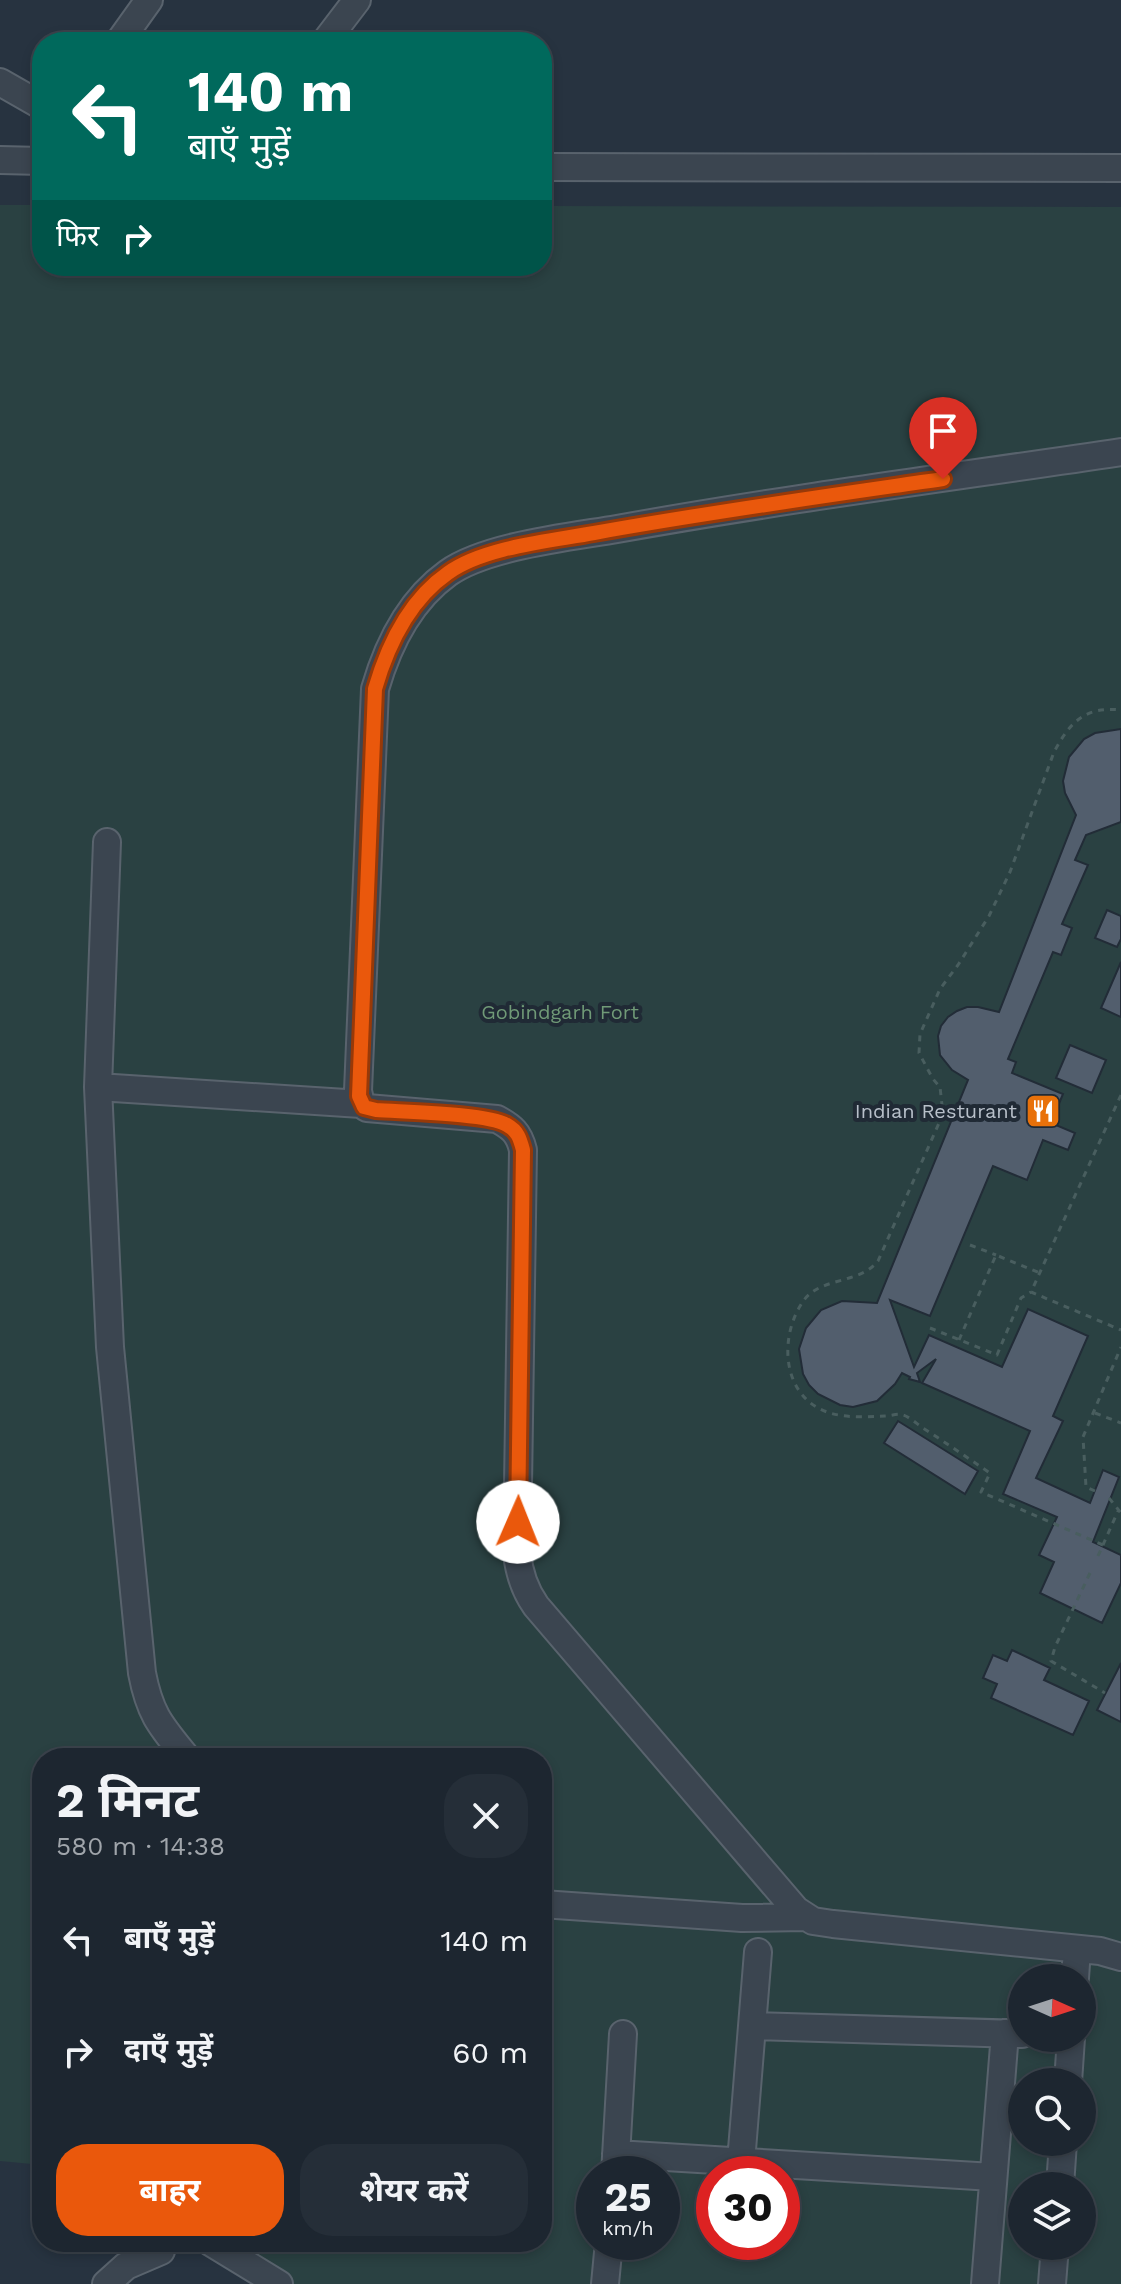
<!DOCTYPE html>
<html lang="hi">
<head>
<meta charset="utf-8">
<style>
  body { margin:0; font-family:"Work Sans","Noto Sans Devanagari",sans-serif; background:#252e38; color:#f1f3f6; height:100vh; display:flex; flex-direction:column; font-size:30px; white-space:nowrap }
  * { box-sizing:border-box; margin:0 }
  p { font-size:26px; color:#a0a5ab }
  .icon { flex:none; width:44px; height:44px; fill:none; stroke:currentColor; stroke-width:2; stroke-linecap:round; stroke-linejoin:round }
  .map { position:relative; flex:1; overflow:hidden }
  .drawer { position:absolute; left:32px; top:1748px; width:520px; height:504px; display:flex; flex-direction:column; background:#1d2630; border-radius:32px; box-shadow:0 4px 12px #0003,0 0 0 2px #3b434c }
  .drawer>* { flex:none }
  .top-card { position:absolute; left:32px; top:32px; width:520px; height:244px; border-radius:32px; box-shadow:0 4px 12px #0003,0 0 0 2px #3b434c; background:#00695c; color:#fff; overflow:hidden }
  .needle { width:52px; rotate:93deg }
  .tools { position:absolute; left:1008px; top:1964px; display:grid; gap:16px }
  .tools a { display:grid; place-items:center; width:88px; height:88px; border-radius:50%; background:#1d2630; box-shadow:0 4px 12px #0003,0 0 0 2px #3b434c; font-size:40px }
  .speed { position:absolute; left:576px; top:2156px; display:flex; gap:16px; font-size:40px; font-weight:700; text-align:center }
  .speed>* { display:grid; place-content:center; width:104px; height:104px; border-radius:50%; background:#1d2630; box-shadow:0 4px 12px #0003,0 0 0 2px #3b434c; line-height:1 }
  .speed small { font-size:20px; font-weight:400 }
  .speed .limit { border:12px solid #d22; background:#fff; color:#111 }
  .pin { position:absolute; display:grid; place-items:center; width:68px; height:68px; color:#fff; margin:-82px -34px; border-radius:50% 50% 50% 0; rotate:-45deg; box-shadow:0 0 8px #0007 }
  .pin .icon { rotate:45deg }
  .me { position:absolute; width:88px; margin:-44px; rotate:1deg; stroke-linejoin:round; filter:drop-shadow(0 0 6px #0008) }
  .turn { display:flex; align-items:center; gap:28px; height:168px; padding:0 24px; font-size:36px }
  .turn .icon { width:104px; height:104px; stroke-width:2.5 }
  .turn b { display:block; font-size:56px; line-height:68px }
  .then { display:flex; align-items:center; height:76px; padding:0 24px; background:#0003; gap:16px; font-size:30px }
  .round { display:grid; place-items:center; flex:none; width:84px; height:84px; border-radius:32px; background:#252e38 }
  .summary { display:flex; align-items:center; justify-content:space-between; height:136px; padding:0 24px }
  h1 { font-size:48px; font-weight:700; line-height:60px }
  .cta { display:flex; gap:16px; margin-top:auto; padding:16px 24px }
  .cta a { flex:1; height:92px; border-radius:32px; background:#ea580c; color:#fff; font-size:32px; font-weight:700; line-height:92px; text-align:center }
  .cta a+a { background:#252e38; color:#f1f3f6 }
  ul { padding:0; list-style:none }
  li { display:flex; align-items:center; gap:24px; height:112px; padding:0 24px }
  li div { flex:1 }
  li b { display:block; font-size:30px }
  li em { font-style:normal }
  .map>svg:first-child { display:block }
  .green { fill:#2a4142; fill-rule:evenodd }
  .building { fill:#525e6d; stroke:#222c37; stroke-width:2 }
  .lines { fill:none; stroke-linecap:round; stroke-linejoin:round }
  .minor-casing { stroke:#59636d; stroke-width:30 }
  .path { stroke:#495e5f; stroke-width:3; stroke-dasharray:6 6; stroke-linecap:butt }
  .minor { stroke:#3b4550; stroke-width:26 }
  .route-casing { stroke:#983908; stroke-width:20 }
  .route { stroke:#ea580c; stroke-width:14 }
  .labels { text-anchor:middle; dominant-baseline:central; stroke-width:8; stroke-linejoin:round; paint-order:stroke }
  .park-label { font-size:20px; fill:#709a77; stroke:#202a35 }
  .poi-label { font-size:20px; fill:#b8c0ca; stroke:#202a35; text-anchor:end }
</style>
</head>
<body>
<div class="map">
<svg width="1121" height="2284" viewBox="0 0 1121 2284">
  <rect width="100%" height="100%" fill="#273340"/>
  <path class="green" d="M 0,205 L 42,205 L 42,266 L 542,266 L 542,206 L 1121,207 L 1121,2284 L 291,2284 L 227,2242 L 542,2242 L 542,1758 L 42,1758 L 42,2165 L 0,2161 ZM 1022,1978 L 1082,1978 L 1082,2038 L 1022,2038 ZM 1022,2082 L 1082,2082 L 1082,2142 L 1022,2142 ZM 594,2174 L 662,2174 L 662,2242 L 594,2242 ZM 714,2174 L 782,2174 L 782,2242 L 714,2242 ZM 1022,2186 L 1082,2186 L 1082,2246 L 1022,2246 Z"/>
  <path class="building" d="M 1121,729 L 1121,822 L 1086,835 L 1075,860 L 1088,865 L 1062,924 L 1072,928 L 1061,955 L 1053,952 L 1008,1059 L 1016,1062 L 1012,1073 L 1063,1094 L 1051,1123 L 1075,1133 L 1068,1150 L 1043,1140 L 1027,1180 L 993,1166 L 930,1316 L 890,1300 L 914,1367 L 929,1335 L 1002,1367 L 1028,1309 L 1088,1336 L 1053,1416 L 1063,1421 L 1036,1478 L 1090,1503 L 1103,1470 L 1119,1477 L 1093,1542 L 1121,1555 L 1121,1583 L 1102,1623 L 1040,1593 L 1054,1562 L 1039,1555 L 1057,1517 L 1003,1494 L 1030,1431 L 922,1383 L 936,1359 L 917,1373 L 920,1382 L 909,1379 L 910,1377 L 902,1373 L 895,1384 L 877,1401 L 853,1407 L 840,1405 L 818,1394 L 809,1385 L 803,1374 L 799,1349 L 806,1328 L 821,1310 L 842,1301 L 877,1303 L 968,1080 L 952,1070 L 940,1055 L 938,1036 L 941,1026 L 948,1017 L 957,1011 L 967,1007 L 978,1007 L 999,1012 L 1076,815 L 1065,793 L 1063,781 L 1069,757 L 1084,739 L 1095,733 Z
    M 1107,910 L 1121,916 L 1121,939 L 1117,947 L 1095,938 Z
    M 1121,962 L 1121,1017 L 1101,1008 Z
    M 1070,1045 L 1106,1060 L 1092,1093 L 1056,1078 Z
    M 898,1421 L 978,1471 L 965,1494 L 884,1443 Z
    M 1012,1650 L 1050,1668 L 1044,1680 L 1089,1701 L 1073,1735 L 991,1698 L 997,1684 L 983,1678 L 993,1655 L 1007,1661 Z
    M 1121,1663 L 1121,1722 L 1097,1710 Z"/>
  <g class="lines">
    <g class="minor-casing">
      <path id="minor" d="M 119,42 L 149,0
        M 325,42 L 357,0
        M 0,82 L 42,106
        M 0,160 L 42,161
        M 542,167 L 1121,168
        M 1121,452 C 953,477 784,499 617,529 C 570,537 486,546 448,573 C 409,601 388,644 375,689 L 358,1091 L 361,1104 L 367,1108 L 497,1119 C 512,1127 519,1133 523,1150 L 517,1553 C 519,1573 524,1589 536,1606 L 796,1910 L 813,1921 L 833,1924 L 1100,1951 L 1121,1957
        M 107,842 L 98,1087 L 110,1347 L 142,1673 C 150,1715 161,1726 187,1758
        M 98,1087 L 361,1104
        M 542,1904 L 742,1918 L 805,1917
        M 1075,1978 L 1077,1949
        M 752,2026 L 1022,2034
        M 1068,2082 L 1071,2038
        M 616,2154 L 993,2177
        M 741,2162 L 758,1952
        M 615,2174 L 623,2034
        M 1060,2186 L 1063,2142
        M 210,2242 L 279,2284
        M 106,2284 L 126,2266 L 161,2251
        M 605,2284 L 609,2242
        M 985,2284 L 1005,2033
        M 1052,2284 L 1055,2246"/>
    </g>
    <path class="path" d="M 1121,1095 L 1031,1292 L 1121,1330
      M 970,1245 L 996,1255
      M 930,1328 L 997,1355 L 1021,1298 L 1031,1292
      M 959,1340 L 996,1255 L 1040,1273
      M 1095,1413 L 1121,1423
      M 1095,1491 L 1086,1487 L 1083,1437 L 1121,1347
      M 1109,1498 L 1121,1513
      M 1103,1545 L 981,1492 L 990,1473 C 968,1458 946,1443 923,1428 C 918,1425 910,1417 903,1415 C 898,1413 890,1416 885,1416 C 867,1417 847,1418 830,1413 C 781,1398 778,1336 804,1300 C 821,1277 860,1284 878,1261 L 943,1114 L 940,1087 L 933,1079 L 919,1053 L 920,1034 L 940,989 L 958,965 L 989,916 L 1010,872 L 1054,752 C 1070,722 1085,706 1121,710
      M 1098,1556 L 1118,1511
      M 1090,1573 L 1055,1647 L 1051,1661 L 1105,1693"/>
    <use href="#minor" class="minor"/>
  </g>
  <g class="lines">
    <g class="route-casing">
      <path id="route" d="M 518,1522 L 523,1150 C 520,1139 518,1131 507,1125 C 488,1113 403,1112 376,1110 L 364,1107 L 359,1096 L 375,689 C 388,644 409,600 448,573 C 484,547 551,541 594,533 C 710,512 826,496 943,479"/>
    </g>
    <use href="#route" class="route"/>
  </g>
  <defs>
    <g id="restaurant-square" transform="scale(1.8)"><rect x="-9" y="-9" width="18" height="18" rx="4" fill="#e8710a" stroke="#202a35"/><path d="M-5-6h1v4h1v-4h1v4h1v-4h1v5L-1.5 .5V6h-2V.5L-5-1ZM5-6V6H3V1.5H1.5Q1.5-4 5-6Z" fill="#fff"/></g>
  </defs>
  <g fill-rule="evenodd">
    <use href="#restaurant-square" x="1043" y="1111"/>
  </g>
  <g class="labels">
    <g class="park-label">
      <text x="560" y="1012">Gobindgarh Fort</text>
    </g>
    <g class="poi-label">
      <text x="1017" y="1111">Indian Resturant</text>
    </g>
  </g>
</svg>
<div class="tools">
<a><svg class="needle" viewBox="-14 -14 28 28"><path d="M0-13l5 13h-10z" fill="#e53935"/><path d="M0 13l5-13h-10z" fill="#a0a5ab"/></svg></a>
<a><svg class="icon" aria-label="search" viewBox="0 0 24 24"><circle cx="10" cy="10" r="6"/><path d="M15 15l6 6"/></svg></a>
<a><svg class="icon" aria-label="layers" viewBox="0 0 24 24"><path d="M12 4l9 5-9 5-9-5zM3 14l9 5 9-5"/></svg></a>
</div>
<div class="speed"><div>25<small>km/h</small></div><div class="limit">30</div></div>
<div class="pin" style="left:943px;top:479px;background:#d93025"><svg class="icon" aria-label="arrive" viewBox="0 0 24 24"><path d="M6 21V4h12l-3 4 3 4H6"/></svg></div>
<svg class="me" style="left:518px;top:1522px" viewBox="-20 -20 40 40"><circle r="19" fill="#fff"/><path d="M0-13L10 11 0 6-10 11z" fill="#ea580c"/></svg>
<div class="top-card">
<div class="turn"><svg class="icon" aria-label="left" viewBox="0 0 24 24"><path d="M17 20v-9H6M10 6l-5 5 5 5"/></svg><div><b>140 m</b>बाएँ मुड़ें</div></div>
<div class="then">फिर<svg class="icon" aria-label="right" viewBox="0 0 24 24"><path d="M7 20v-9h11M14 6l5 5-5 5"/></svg></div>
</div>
<section class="drawer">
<div class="summary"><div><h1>2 मिनट</h1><p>580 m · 14:38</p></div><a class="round"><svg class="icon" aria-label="close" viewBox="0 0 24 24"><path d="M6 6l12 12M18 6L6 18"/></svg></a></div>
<ul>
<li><svg class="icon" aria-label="left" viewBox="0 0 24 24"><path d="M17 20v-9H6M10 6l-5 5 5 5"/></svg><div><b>बाएँ मुड़ें</b></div><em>140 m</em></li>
<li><svg class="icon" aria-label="right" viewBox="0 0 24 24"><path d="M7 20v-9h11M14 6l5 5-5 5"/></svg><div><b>दाएँ मुड़ें</b></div><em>60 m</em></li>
</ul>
<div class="cta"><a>बाहर</a><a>शेयर करें</a></div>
</section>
</div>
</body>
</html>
